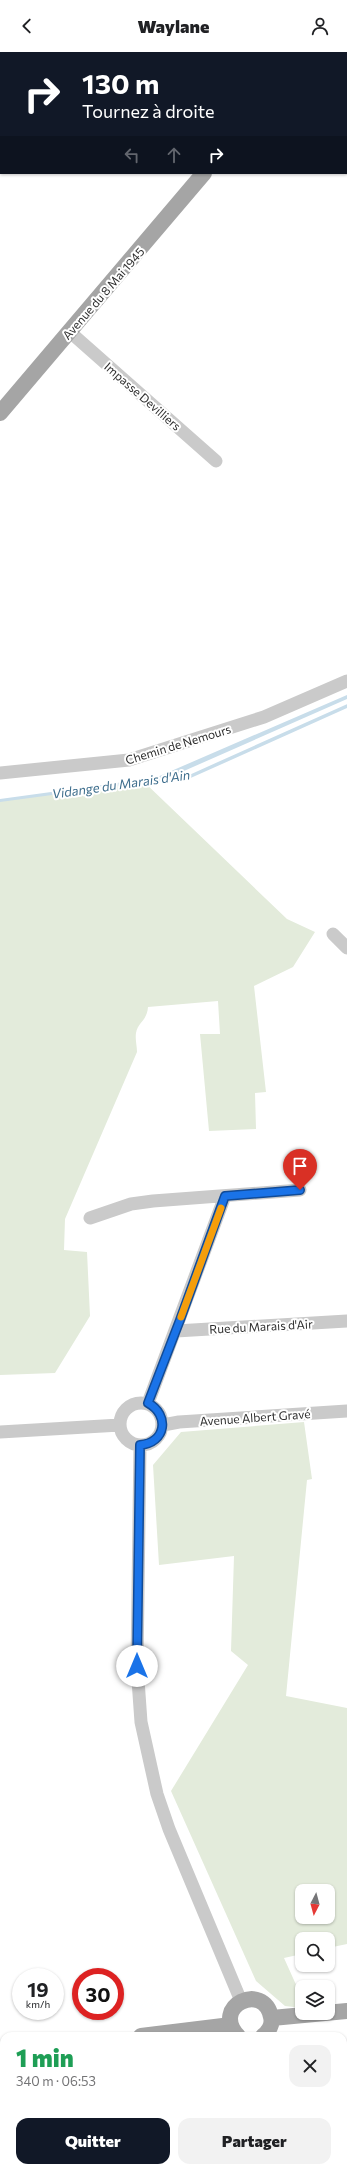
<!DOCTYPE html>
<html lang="fr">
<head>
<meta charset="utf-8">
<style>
  body { margin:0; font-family:Commissioner,sans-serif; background:#f2f2f2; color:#202124; height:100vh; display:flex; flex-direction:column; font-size:15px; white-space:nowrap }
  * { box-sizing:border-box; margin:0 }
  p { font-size:13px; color:#757577 }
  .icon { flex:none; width:22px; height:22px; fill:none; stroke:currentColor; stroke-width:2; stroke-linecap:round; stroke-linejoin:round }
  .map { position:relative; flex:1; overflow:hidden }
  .sheet { position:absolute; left:0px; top:1980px; width:347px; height:140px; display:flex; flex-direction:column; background:#fff; border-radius:12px 12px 0 0; box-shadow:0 1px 3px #0004 }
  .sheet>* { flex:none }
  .top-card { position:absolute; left:0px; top:0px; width:347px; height:122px; box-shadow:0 1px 3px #0004; background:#111827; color:#fff; overflow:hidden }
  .needle { width:26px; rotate:186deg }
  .controls { position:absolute; left:295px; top:1832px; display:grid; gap:8px }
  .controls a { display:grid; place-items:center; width:40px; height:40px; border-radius:8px; background:#fff; box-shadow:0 1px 3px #0004; font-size:20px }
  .speed { position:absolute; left:12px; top:1916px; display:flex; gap:8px; font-size:20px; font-weight:700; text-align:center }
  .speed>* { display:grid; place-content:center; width:52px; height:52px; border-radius:50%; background:#fff; box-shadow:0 1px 3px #0004; line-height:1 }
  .speed small { font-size:10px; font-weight:400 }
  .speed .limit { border:6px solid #d22; background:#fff; color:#111 }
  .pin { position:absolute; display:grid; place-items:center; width:34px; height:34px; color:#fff; margin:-41px -17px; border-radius:50% 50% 50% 0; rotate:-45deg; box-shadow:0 0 4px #0007 }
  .pin .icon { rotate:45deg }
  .me { position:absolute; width:44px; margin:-22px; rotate:0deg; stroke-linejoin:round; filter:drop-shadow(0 0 3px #0008) }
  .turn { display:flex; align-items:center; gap:14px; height:84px; padding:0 16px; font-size:18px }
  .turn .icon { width:52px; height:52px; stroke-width:2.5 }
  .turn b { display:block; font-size:28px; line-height:34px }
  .lanes { display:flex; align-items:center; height:38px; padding:0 16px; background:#0003; justify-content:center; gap:20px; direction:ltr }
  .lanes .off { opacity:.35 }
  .round { display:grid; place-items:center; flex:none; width:42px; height:42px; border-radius:12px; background:#f2f2f2 }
  .summary { display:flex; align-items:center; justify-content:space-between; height:68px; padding:0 16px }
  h1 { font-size:24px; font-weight:800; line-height:30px; color:#1e9e55 }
  .cta { display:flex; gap:8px; margin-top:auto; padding:8px 16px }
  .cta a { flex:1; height:46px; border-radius:12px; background:#111827; color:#fff; font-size:16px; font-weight:800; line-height:46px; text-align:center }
  .cta a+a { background:#f2f2f2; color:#202124 }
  header { display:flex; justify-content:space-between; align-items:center; height:52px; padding:0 16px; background:#fff; font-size:18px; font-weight:800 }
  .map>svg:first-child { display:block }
  .green { fill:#e3ebdb; fill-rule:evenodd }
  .water { fill:#c8ddea }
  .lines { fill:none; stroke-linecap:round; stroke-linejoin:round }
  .stream { stroke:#c8ddea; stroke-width:3.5 }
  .minor { stroke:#cacaca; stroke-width:13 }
  .major { stroke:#a5a5a5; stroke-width:16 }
  .route-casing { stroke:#114b97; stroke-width:10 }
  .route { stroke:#1a73e8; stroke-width:7 }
  .slow { stroke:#f59e0b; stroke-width:7 }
  .labels { text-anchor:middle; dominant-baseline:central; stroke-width:4; stroke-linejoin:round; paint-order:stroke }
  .street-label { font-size:12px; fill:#2d2d2d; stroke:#fff }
  .water-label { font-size:13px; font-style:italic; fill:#3e6e8d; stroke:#fff }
</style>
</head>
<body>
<header><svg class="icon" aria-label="back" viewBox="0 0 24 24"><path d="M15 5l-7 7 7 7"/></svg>Waylane<svg class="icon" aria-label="person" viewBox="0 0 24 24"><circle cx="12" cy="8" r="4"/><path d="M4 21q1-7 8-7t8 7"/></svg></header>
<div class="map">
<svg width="347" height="2120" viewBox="0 0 347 2120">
  <rect width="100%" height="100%" fill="#fff"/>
  <path class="green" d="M 143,729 L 287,867 L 315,880 L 293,915 L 254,934 L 266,1040 L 255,1041 L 256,1077 L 209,1079 L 200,982 L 220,982 L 218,949 L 148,955 C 147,969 138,970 136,981 C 135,987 137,994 137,1000 L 65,1167 L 64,1198 L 87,1200 L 90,1264 L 55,1321 L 0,1323 L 0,748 Z
    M 304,1370 L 312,1427 L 307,1428 L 286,1644 L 347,1656 L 347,1892 L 328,1896 L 328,1887 L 302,1887 L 302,1902 L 284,1906 L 302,1946 L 302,1956 L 285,1954 L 256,1929 L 171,1739 L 248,1613 L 231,1599 L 234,1504 L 159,1513 L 153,1413 L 181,1380 ZM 302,1839 L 328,1839 L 328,1865 L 302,1865 Z
    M 0,2006 L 4,2006 L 4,2116 L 18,2116 L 18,2120 L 0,2120 Z"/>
  <path class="water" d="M 347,643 L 347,647 L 159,730 L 155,726 Z
    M 146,727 L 149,730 L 0,750 L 0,747 Z"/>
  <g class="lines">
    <path class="stream" d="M 144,730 L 191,724 L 347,654"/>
    <path class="minor" d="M 346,115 L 347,116
      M 70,280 L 216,409
      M 0,721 L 129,708 L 264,665 L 347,629
      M 333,882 L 347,896
      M 90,1166 L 131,1152 L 153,1149 L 300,1138
      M 176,1279 L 347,1269
      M120 1372a21 21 0 1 1 42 0a21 21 0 1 1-42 0Z
      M 148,1351 L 225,1144
      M 163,1373 L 179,1370 L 347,1359
      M 0,1380 L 120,1373
      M 140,1393 L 137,1614 L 141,1670 L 157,1742 L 169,1777 L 241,1949
      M 343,2008 L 347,2006
      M 305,2116 L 305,2120"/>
    <path class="major" d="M 306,1 L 307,0
      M 0,361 L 204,121
      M 272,1966 L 347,1959
      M 141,1984 L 231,1973
      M 238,1984 C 210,1954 264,1929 271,1965 C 273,1972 269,1979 263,1984
      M 0,2000 L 4,2000"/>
  </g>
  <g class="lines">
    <g class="route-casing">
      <path id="route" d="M 137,1614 L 140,1393 C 166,1391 170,1363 148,1351 L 180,1268 L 225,1144 L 300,1138"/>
    </g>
    <use href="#route" class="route"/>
    <path class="slow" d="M 181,1265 L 221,1156"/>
  </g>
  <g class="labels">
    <g class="street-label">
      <text transform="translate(103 241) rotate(-49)">Avenue du 8 Mai 1945</text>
      <text transform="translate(143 344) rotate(41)">Impasse Devilliers</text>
      <text transform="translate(178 692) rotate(-17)">Chemin de Nemours</text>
      <text transform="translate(261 1274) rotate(-3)">Rue du Marais d'Air</text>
      <text transform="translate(255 1365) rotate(-4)">Avenue Albert Gravé</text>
    </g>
    <g class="water-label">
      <text transform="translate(121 732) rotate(-8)">Vidange du Marais d'Ain</text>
    </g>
  </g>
</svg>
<div class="controls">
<a><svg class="needle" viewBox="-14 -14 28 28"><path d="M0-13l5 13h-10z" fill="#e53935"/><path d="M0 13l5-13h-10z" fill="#757577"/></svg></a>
<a><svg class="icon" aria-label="search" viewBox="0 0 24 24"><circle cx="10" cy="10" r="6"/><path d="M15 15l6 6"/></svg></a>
<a><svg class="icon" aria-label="layers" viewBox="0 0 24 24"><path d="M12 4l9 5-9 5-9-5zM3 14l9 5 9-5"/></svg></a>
</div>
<div class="speed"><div>19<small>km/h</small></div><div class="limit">30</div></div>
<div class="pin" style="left:300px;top:1138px;background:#d93025"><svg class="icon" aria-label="arrive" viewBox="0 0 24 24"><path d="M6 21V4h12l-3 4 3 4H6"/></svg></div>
<svg class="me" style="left:137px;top:1614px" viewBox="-20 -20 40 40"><circle r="19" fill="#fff"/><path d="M0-13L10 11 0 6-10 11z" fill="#1a73e8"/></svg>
<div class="top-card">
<div class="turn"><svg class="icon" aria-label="right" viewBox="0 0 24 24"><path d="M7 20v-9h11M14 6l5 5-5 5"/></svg><div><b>130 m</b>Tournez à droite</div></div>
<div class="lanes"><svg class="icon off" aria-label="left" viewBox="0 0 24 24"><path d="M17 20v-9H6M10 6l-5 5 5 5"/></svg><svg class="icon off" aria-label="ahead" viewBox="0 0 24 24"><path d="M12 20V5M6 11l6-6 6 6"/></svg><svg class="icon" aria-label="right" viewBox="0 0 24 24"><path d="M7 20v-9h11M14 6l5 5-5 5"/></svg></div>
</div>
<section class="sheet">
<div class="summary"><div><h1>1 min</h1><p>340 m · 06:53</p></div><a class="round"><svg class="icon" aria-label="close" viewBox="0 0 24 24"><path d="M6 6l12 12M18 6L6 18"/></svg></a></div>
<div class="cta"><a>Quitter</a><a>Partager</a></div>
</section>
</div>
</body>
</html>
